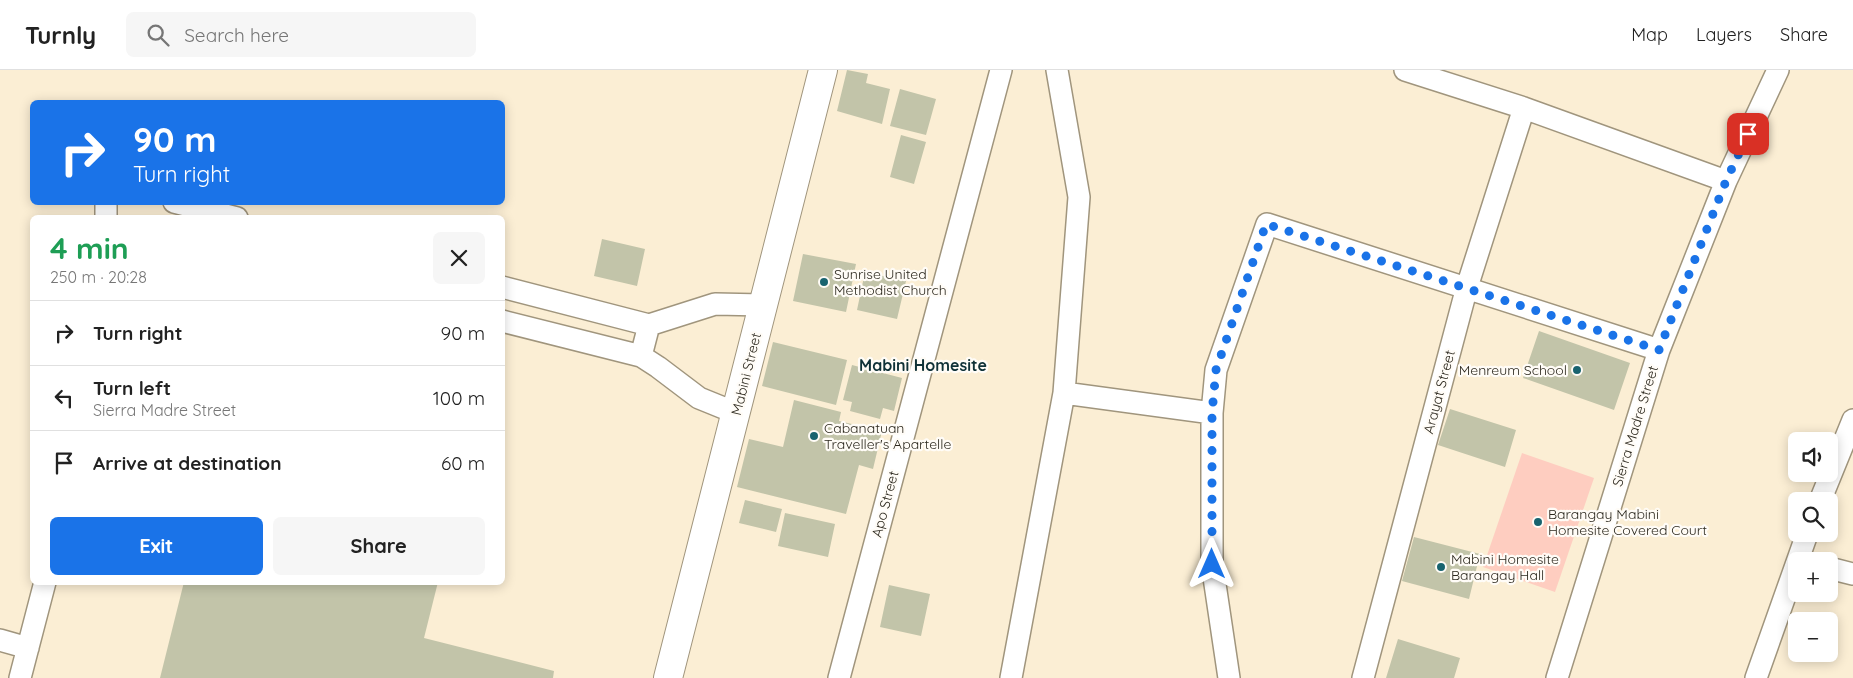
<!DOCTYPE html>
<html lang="en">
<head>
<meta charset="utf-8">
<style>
  body { margin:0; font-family:Quicksand,sans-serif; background:#f6f6f6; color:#222; height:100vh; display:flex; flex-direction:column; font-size:19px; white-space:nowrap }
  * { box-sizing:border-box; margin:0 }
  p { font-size:16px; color:#767676 }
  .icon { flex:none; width:28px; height:28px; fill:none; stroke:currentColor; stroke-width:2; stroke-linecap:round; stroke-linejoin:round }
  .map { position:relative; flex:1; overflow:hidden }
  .sheet { position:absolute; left:30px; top:145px; width:475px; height:370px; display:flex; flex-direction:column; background:#fff; border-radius:8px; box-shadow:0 2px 12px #0003 }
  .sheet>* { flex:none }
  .banner { position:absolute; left:30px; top:30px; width:475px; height:105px; border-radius:8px; box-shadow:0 2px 12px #0003; background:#1a73e8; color:#fff; overflow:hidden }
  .buttons { position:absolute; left:1788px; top:362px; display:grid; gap:10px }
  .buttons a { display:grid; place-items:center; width:50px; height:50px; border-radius:8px; background:#fff; box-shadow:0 2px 12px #0003; font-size:25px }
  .pin { position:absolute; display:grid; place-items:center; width:42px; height:42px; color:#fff; margin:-21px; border-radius:10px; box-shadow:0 2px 8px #0006 }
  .me { position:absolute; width:55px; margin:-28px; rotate:0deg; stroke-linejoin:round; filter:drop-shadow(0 0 4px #0008) }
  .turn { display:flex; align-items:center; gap:18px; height:105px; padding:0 20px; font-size:22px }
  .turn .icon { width:65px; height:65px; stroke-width:2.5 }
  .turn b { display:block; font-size:35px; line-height:42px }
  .round { display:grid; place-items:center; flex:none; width:52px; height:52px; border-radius:8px; background:#f6f6f6 }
  .head { display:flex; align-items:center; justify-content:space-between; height:85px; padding:0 20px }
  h1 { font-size:30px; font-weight:700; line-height:38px; color:#1e9e55 }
  .action { display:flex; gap:10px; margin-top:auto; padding:10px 20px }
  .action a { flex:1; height:58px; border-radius:8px; background:#1a73e8; color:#fff; font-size:20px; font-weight:700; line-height:58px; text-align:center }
  .action a+a { background:#f6f6f6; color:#222 }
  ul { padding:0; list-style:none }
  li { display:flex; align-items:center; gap:15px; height:65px; padding:0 20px; border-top:1px solid #e0e0e0 }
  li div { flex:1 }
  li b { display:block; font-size:19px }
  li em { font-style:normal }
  header { display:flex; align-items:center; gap:30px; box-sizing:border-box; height:70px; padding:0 25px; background:#fff; border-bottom:1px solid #e0e0e0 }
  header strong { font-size:24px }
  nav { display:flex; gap:28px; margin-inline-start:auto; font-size:18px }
  .search { width:350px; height:45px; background:#f6f6f6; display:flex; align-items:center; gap:12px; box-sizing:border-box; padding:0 18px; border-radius:8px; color:#767676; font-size:19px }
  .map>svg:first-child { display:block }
  .green { fill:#fecdc0 }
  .building { fill:#c2c4a9 }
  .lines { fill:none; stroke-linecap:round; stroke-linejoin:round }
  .street-casing { stroke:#a0957d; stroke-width:24 }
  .secondary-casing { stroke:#a0957d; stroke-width:30 }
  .street { stroke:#fff; stroke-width:21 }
  .secondary { stroke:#fff; stroke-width:28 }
  .route { stroke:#1a73e8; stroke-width:9; stroke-dasharray:0 16.2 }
  .poi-dot { fill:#18636f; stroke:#fffcf7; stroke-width:2 }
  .labels { text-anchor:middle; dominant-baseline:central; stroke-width:4.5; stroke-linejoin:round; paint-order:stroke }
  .poi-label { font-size:14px; fill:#2d291f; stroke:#fffcf7; text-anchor:start }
  .street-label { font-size:14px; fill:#2d291f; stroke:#fffcf7 }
  .quarter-label { font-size:16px; font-weight:bold; fill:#0f3137; stroke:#fffcf7 }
</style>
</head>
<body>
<header>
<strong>Turnly</strong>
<div class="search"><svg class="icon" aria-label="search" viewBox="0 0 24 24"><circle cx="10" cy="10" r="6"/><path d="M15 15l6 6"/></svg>Search here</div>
<nav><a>Map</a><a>Layers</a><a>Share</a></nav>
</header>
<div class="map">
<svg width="1853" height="608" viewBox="0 0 1853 608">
  <rect width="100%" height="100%" fill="#fbeed4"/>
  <path class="green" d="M 1522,383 L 1594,408 L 1555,522 L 1483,497 Z"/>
  <path class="building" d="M 847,0 L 868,4 L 866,13 L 890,19 L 882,54 L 837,41 Z
    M 900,19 L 936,29 L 926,65 L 890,56 Z
    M 901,65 L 926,72 L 914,114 L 890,107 Z
    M 602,169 L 645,179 L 637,216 L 594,206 Z
    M 803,184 L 856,194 L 846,242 L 793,231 Z
    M 865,202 L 906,211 L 897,249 L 857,240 Z
    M 1539,261 L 1630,293 L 1614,340 L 1523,308 Z
    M 773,272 L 847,290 L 836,335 L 762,316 Z
    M 852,295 L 902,308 L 894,341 L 883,338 L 880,349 L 850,341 L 852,332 L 843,330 Z
    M 794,330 L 841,342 L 839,351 L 882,361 L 873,399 L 859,395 L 846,444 L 737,417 L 749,369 L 783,377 Z
    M 1450,339 L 1516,360 L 1505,397 L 1438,375 Z
    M 745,430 L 782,439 L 776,462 L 739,453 Z
    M 785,443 L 835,454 L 828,487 L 778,476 Z
    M 1414,467 L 1480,484 L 1469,529 L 1402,511 Z
    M 184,512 L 438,512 L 424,568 L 554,601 L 553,608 L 160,608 Z
    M 889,515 L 930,524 L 921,566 L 880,557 Z
    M 1398,569 L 1460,588 L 1454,608 L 1386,608 Z"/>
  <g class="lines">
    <g class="street-casing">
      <path id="street" d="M 1405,0 L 1524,38 L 1726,111
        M 106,132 L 106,148
        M 174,132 L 237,148
        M 502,217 L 649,255
        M 502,251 L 641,286 L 658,297 L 699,328 L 736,343
        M 641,286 L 649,255 L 715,234 L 764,235
        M 1064,323 L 1212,343
        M 1820,431 L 1853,350
        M 1829,498 L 1853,504
        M 0,570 L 28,578
        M 20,608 L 45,512
        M 839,608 L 1001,0
        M 1011,608 L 1064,323 L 1079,127 L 1057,0
        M 1229,608 L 1212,494 L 1212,343 L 1216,300 L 1267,154 L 1659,280
        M 1363,608 L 1467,217 L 1524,38
        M 1557,608 L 1659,280 L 1726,111 L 1778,0
        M 1756,608 L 1807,464"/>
    </g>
    <g class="secondary-casing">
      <path id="secondary" d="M 668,608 L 823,0"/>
    </g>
    <use href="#street" class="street"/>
    <use href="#secondary" class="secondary"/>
  </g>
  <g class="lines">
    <path class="route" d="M 1212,494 L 1212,343 L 1216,300 L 1266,154 L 1659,280 L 1726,111 L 1748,64"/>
  </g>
  <g class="poi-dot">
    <circle cx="824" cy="212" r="5"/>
    <circle cx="1577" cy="300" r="5"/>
    <circle cx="814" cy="366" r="5"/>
    <circle cx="1538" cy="452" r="5"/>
    <circle cx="1441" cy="497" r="5"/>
  </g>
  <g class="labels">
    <g class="poi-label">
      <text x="834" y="204">Sunrise United<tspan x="834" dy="16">Methodist Church</tspan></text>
      <text x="1567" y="300" text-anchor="end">Menreum School</text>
      <text x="824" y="358">Cabanatuan<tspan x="824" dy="16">Traveller's Apartelle</tspan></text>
      <text x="1548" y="444">Barangay Mabini<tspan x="1548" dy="16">Homesite Covered Court</tspan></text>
      <text x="1451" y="489">Mabini Homesite<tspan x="1451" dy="16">Barangay Hall</tspan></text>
    </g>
    <g class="street-label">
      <text transform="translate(746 304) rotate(-76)">Mabini Street</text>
      <text transform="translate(1439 322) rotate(-75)">Arayat Street</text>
      <text transform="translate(1635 356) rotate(-73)">Sierra Madre Street</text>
      <text transform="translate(885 434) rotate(-75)">Apo Street</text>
    </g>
    <g class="quarter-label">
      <text x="923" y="295">Mabini Homesite</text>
    </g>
  </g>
</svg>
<div class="buttons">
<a><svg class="icon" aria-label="sound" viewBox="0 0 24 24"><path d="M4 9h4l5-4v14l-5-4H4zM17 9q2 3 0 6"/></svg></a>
<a><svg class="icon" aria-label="search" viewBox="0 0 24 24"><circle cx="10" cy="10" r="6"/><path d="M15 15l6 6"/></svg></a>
<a>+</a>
<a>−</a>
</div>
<div class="pin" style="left:1748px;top:64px;background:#d93025"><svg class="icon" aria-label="arrive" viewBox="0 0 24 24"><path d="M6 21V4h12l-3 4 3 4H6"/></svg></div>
<svg class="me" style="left:1212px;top:494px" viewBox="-20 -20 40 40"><path d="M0-17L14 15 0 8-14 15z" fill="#1a73e8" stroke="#fff" stroke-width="4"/></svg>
<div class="banner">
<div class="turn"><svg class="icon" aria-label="right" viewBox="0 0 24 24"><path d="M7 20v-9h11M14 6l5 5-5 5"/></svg><div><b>90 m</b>Turn right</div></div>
</div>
<section class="sheet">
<div class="head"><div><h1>4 min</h1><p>250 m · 20:28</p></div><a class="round"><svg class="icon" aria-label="close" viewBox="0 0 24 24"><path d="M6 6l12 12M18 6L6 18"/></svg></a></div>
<ul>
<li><svg class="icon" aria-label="right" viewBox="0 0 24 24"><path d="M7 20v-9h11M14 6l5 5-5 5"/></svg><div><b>Turn right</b></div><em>90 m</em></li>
<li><svg class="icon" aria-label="left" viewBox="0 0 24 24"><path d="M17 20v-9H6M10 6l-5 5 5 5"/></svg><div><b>Turn left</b><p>Sierra Madre Street</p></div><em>100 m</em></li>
<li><svg class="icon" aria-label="arrive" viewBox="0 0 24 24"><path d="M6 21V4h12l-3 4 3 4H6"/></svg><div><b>Arrive at destination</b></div><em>60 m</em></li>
</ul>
<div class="action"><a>Exit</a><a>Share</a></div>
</section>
</div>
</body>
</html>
